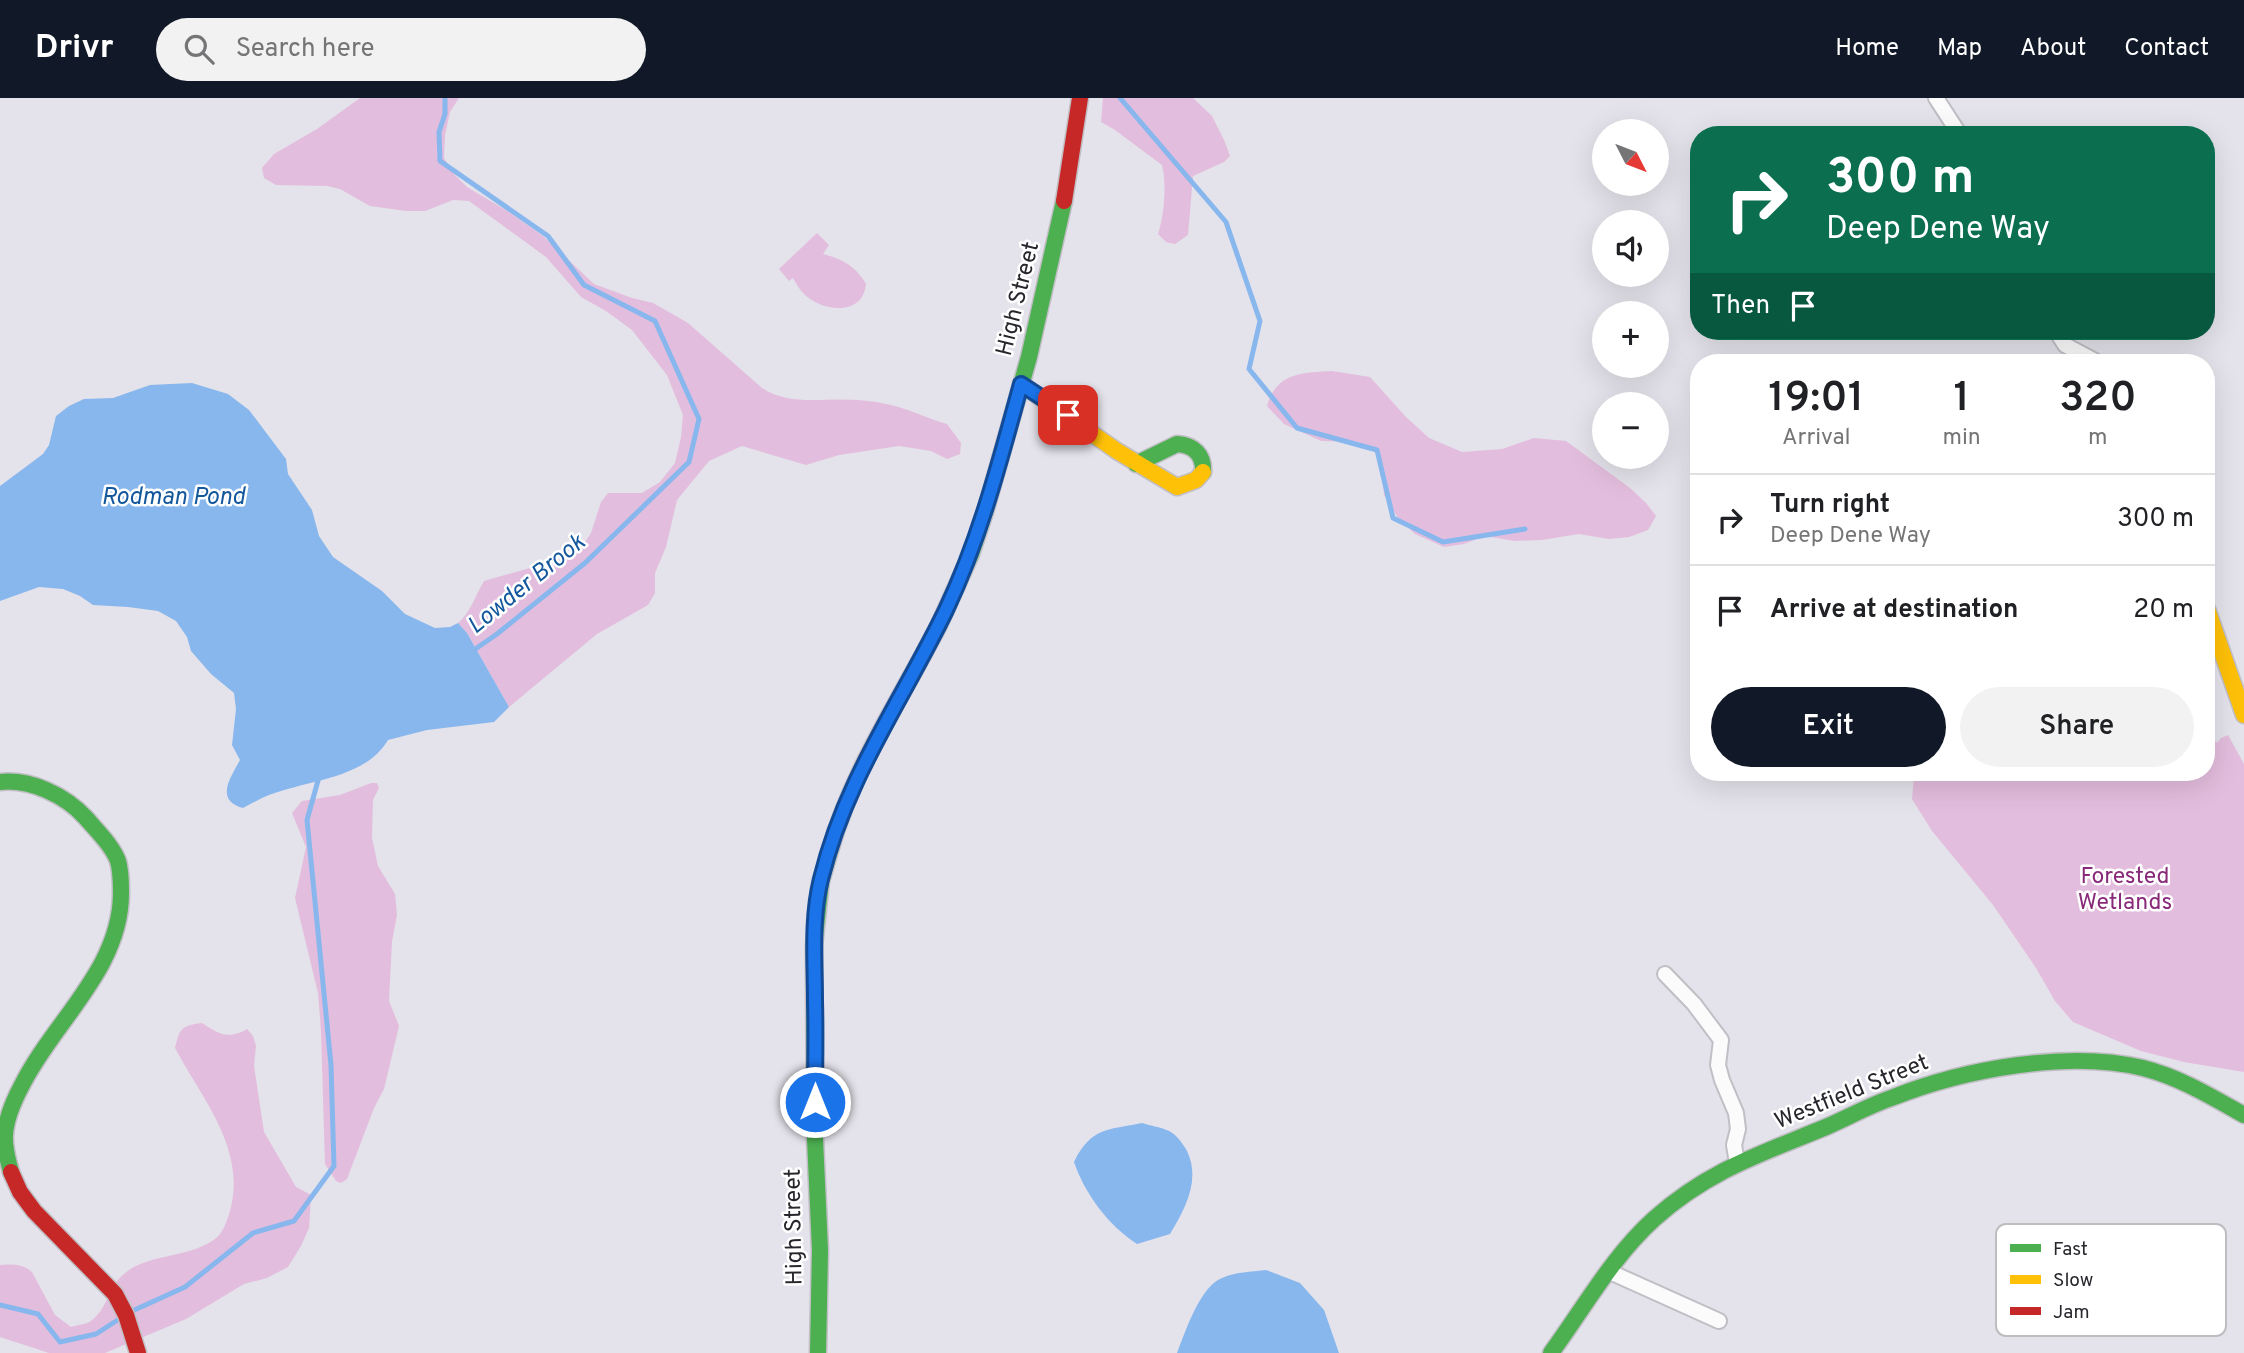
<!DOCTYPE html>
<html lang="en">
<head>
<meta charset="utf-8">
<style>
  body { margin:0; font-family:Overpass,sans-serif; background:#f2f2f2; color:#202124; height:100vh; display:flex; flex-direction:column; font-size:26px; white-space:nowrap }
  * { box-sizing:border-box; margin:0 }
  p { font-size:23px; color:#757577 }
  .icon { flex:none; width:38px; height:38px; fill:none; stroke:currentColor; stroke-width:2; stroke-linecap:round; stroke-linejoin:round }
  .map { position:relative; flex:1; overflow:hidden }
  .drawer { position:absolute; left:1690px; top:256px; width:525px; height:427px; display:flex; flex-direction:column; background:#fff; border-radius:28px; box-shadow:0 7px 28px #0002 }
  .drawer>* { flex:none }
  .top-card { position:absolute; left:1690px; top:28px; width:525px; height:214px; border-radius:28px; box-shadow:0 7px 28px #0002; background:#0b6e4f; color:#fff; overflow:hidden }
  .needle { width:46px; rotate:132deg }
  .controls { position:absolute; left:1592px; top:21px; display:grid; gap:14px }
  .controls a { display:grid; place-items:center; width:77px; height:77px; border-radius:50%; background:#fff; box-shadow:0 7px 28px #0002; font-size:35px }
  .pin { position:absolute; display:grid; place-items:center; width:60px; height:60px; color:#fff; margin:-30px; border-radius:14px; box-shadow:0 4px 10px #0006 }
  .me { position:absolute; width:77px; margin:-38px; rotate:0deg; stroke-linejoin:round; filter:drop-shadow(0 0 5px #0008) }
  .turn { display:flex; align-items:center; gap:24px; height:147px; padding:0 21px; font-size:32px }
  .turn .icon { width:91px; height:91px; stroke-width:2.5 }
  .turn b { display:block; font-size:49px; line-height:60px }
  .then { display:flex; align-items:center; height:66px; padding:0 21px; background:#0003; gap:14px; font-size:26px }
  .eta { display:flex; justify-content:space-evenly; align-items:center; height:119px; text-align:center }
  .eta b { font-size:42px; font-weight:600; line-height:49px }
  .action { display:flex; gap:14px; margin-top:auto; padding:14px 21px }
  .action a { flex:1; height:80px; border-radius:42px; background:#111827; color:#fff; font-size:28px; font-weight:600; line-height:80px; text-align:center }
  .action a+a { background:#f2f2f2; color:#202124 }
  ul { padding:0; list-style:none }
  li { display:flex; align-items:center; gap:21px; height:91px; padding:0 21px; border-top:2px solid #e0e0e0 }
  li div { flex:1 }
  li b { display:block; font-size:26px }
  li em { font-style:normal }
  header { display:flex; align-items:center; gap:42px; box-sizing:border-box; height:98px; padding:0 35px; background:#111827; color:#fff }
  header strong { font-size:33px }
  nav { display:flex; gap:38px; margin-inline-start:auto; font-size:24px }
  .search { width:490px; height:63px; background:#f2f2f2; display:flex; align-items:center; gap:18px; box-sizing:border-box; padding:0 24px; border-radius:38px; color:#757577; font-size:26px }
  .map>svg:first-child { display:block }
  .green { fill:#e3bddd }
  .water { fill:#88b7ee }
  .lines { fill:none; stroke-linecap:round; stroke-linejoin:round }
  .stream { stroke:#88b7ee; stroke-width:5 }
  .street-casing { stroke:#c1bfc5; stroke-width:18 }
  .fast-casing { stroke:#c1bfc5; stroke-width:19 }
  .slow-casing { stroke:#c1bfc5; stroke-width:19 }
  .jam-casing { stroke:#c1bfc5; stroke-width:19 }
  .street { stroke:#fbfbfc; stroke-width:14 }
  .fast { stroke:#4caf50; stroke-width:16 }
  .slow { stroke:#ffc107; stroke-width:16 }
  .jam { stroke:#c62828; stroke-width:16 }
  .route-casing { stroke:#114b97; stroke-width:18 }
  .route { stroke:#1a73e8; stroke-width:12 }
  .labels { text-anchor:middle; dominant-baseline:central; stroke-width:5; stroke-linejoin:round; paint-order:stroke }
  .street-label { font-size:23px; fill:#27262c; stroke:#fff }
  .park-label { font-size:23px; fill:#892979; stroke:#fff }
  .water-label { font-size:24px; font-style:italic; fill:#13589c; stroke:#fff }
  .key { fill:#fff; stroke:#bebec0; stroke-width:2 }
  .key-label { font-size:19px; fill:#27262c }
</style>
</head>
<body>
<header>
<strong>Drivr</strong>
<div class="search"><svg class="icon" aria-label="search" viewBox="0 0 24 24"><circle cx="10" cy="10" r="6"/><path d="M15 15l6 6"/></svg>Search here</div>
<nav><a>Home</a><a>Map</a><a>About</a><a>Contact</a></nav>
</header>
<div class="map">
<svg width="2244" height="1255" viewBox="0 0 2244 1255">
  <rect width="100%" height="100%" fill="#e4e2ea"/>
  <path class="green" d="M 360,0 L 459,0 L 450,14 L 445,37 L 444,60 L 454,76 L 467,89 L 509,114 L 543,138 L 594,186 L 632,200 L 653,205 L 688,225 L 762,290 C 791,309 825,299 858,302 C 870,303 884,305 895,308 C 913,313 929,321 947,326 L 961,345 L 960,356 L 947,361 L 931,353 L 899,348 L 839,357 L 806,367 L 742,348 L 709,363 L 677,402 L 666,449 L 655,475 L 655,495 L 648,507 L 597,536 L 509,609 L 467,535 L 458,525 C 471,514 475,498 484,483 L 568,459 L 581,450 L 591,435 L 601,404 L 608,395 L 642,395 L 660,384 L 675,365 L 681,339 L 683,317 L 667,277 L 632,232 L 606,213 L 581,199 L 546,159 L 469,103 L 453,102 L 425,113 L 406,113 L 370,108 L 340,91 L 327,88 L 276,87 L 264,80 L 262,70 L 274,56 L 317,31 Z
    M 1103,0 L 1193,0 L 1212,18 L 1225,44 L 1230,58 L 1224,64 L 1193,78 L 1188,137 L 1175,146 L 1166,144 L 1158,136 C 1164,118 1167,86 1162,67 L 1115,32 L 1101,24 Z
    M 817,135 L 829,147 L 823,156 C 842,161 856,168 866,186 C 863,219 821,214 803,195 C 799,191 796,185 793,180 L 789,183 L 779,171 Z
    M 1332,273 L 1370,279 L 1405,318 L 1429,340 L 1462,354 L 1502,351 L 1534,340 L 1566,343 L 1630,390 L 1646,405 L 1656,418 L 1648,432 L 1629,439 L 1609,441 L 1579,436 L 1542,442 L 1515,443 L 1485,438 L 1464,446 L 1444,449 L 1415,436 L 1398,420 L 1384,397 L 1382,371 L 1376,355 L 1359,344 L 1321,343 L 1284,326 L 1267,308 C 1277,274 1302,275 1332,273 Z
    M 2207,633 L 2217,645 L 2221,640 L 2228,637 L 2244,666 L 2244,974 L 2184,964 L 2141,953 L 2073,924 L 2055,903 L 2036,870 L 1993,807 L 1932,733 L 1912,701 L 1914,679 L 1925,674 L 2207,674 Z
    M 371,685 L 377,685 L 379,690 L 373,702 L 372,740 L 378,768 L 395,796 L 397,817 L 392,843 L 389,903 L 399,928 L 384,991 L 374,1010 L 347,1081 L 341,1085 L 336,1083 L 325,1066 L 321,933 L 318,895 L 295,800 L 306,749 L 292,715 L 302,703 L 340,697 Z
    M 202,925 C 219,936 228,942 247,931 L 253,938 L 256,948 L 254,968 L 264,1034 L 296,1089 L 311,1097 L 309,1130 L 301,1148 L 288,1169 L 267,1180 L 244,1186 L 186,1221 L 105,1255 L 49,1255 L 0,1239 L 0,1167 C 12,1166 23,1166 32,1174 L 55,1217 L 71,1229 C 77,1227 87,1226 91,1223 C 111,1208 106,1184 134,1169 C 159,1156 192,1158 215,1141 C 224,1134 227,1122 230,1113 C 247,1051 202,1001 175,950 C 180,930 181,928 202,925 Z"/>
  <path class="water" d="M 192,285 L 228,296 L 249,312 L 286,361 L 288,376 L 312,412 L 319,438 L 333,459 L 382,493 L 405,516 L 435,530 L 450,529 L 458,525 L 467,535 L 509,609 L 494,624 L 427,632 L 388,642 C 364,683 301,682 262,700 C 256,703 249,707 243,710 C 214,702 231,679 240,662 L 232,647 L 236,611 L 234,595 L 211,576 L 191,553 L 187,539 L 176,523 L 158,513 L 128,509 L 93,507 L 80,498 L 63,491 L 39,489 L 0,503 L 0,388 L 43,356 L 49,347 L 56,318 L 69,308 L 84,301 L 113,300 L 150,287 Z
    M 1142,1025 C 1151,1028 1161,1029 1169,1033 C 1177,1037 1183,1046 1187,1053 C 1201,1082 1185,1111 1170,1136 L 1137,1146 C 1108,1127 1085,1096 1074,1064 C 1091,1029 1108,1032 1142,1025 Z
    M 1266,1172 L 1300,1185 L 1324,1212 L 1339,1255 L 1177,1255 C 1185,1235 1200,1188 1222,1180 C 1235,1174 1251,1174 1266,1172 Z"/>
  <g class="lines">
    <path class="stream" d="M 445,0 L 445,16 L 439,34 L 440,63 L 548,138 L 584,187 L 655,223 L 699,321 L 689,364 L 585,465 L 497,536 L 471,554
      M 1120,0 L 1226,124 L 1260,223 L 1249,271 L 1297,330 L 1377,352 L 1393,420 L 1443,444 L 1525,431
      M 0,1207 L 38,1216 L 60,1244 L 96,1236 L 130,1214 L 185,1189 L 253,1135 L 294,1123 L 334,1068 L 331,967 L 307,722 L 319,679"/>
    <g class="street-casing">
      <path id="street" d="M 1936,0 L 1960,37
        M 2056,233 L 2065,247 L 2097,264
        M 1665,876 L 1694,906 L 1721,942 L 1718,967 L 1722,982 L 1736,1015 L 1738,1031 L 1734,1047 L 1737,1065
        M 1608,1173 L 1719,1223"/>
    </g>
    <g class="fast-casing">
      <path id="fast" d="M 1136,366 L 1177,346 C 1194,347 1204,357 1203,374
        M 919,564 L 938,529 L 971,456 L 985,414 L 1029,259 L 1064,103
        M 0,684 C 31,681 65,697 86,720 C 97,733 112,747 118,763 C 121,773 121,785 121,795 C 121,871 54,923 22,987 C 14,1002 6,1019 5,1037 C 4,1050 8,1062 11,1074
        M 818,1255 L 820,1152 L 815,1041 L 814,848 L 821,783 L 831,749
        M 1551,1255 C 1584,1210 1612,1159 1654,1121 C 1709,1072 1761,1056 1826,1029 C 1849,1019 1870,1007 1894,999 C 1965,971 2068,952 2143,970 C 2179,979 2212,999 2244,1017"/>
    </g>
    <g class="slow-casing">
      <path id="slow" d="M 1021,286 L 1117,353 L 1177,389 L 1196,382 L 1203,374
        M 2207,511 L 2244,617"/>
    </g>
    <g class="jam-casing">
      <path id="jam" d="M 1064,103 L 1080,0
        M 831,749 C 850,683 886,624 919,564
        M 11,1074 L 20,1094 L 34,1113 L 115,1196 L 126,1217 L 138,1255"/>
    </g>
    <use href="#street" class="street"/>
    <use href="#fast" class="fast"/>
    <use href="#slow" class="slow"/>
    <use href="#jam" class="jam"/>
  </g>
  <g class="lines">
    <g class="route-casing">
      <path id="route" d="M 815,1004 C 815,970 816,937 815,903 C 815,863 811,821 821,781 C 845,682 902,603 946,512 C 980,440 1000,363 1021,286 L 1068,317"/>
    </g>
    <use href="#route" class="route"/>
  </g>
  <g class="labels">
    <g class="street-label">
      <text transform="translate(1019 201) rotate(-76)">High Street</text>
      <text transform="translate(1852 995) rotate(-22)">Westfield Street</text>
      <text transform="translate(795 1129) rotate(-91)">High Street</text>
    </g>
    <g class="park-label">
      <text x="2125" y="779">Forested<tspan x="2125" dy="26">Wetlands</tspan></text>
    </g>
    <g class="water-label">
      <text x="173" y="400">Rodman Pond</text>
      <text transform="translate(527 487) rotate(-39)">Lowder Brook</text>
    </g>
  </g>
  <rect x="1996" y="1126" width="230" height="112" rx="10" class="key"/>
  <rect x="2010" y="1146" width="31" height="8" fill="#4caf50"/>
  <rect x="2010" y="1177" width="31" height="9" fill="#ffc107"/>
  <rect x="2010" y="1209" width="31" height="8" fill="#c62828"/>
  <g class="key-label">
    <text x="2053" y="1157">Fast</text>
    <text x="2053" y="1188">Slow</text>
    <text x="2053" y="1220">Jam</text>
  </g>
</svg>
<div class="controls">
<a><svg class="needle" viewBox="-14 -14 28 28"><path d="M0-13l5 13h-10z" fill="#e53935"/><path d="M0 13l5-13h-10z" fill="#757577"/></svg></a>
<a><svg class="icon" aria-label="sound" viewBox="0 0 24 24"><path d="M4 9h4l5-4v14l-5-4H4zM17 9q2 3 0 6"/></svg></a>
<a>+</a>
<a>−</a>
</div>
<div class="pin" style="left:1068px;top:317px;background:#d93025"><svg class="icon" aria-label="arrive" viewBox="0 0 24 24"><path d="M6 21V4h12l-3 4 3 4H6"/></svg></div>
<svg class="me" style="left:815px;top:1004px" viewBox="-20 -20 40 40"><circle r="17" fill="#1a73e8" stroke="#fff" stroke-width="3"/><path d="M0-11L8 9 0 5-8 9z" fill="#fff"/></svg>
<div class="top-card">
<div class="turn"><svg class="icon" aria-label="right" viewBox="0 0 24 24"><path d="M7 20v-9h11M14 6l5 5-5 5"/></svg><div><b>300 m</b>Deep Dene Way</div></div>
<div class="then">Then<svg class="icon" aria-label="arrive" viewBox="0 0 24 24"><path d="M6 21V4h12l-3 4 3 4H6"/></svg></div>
</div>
<section class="drawer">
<div class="eta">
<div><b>19:01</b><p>Arrival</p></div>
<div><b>1</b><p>min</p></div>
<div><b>320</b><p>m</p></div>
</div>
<ul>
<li><svg class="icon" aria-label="right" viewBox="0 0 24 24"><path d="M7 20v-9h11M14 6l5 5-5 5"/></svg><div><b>Turn right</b><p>Deep Dene Way</p></div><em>300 m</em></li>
<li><svg class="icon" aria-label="arrive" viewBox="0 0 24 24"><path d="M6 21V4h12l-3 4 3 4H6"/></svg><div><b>Arrive at destination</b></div><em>20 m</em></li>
</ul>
<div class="action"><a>Exit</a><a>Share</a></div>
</section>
</div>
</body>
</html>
